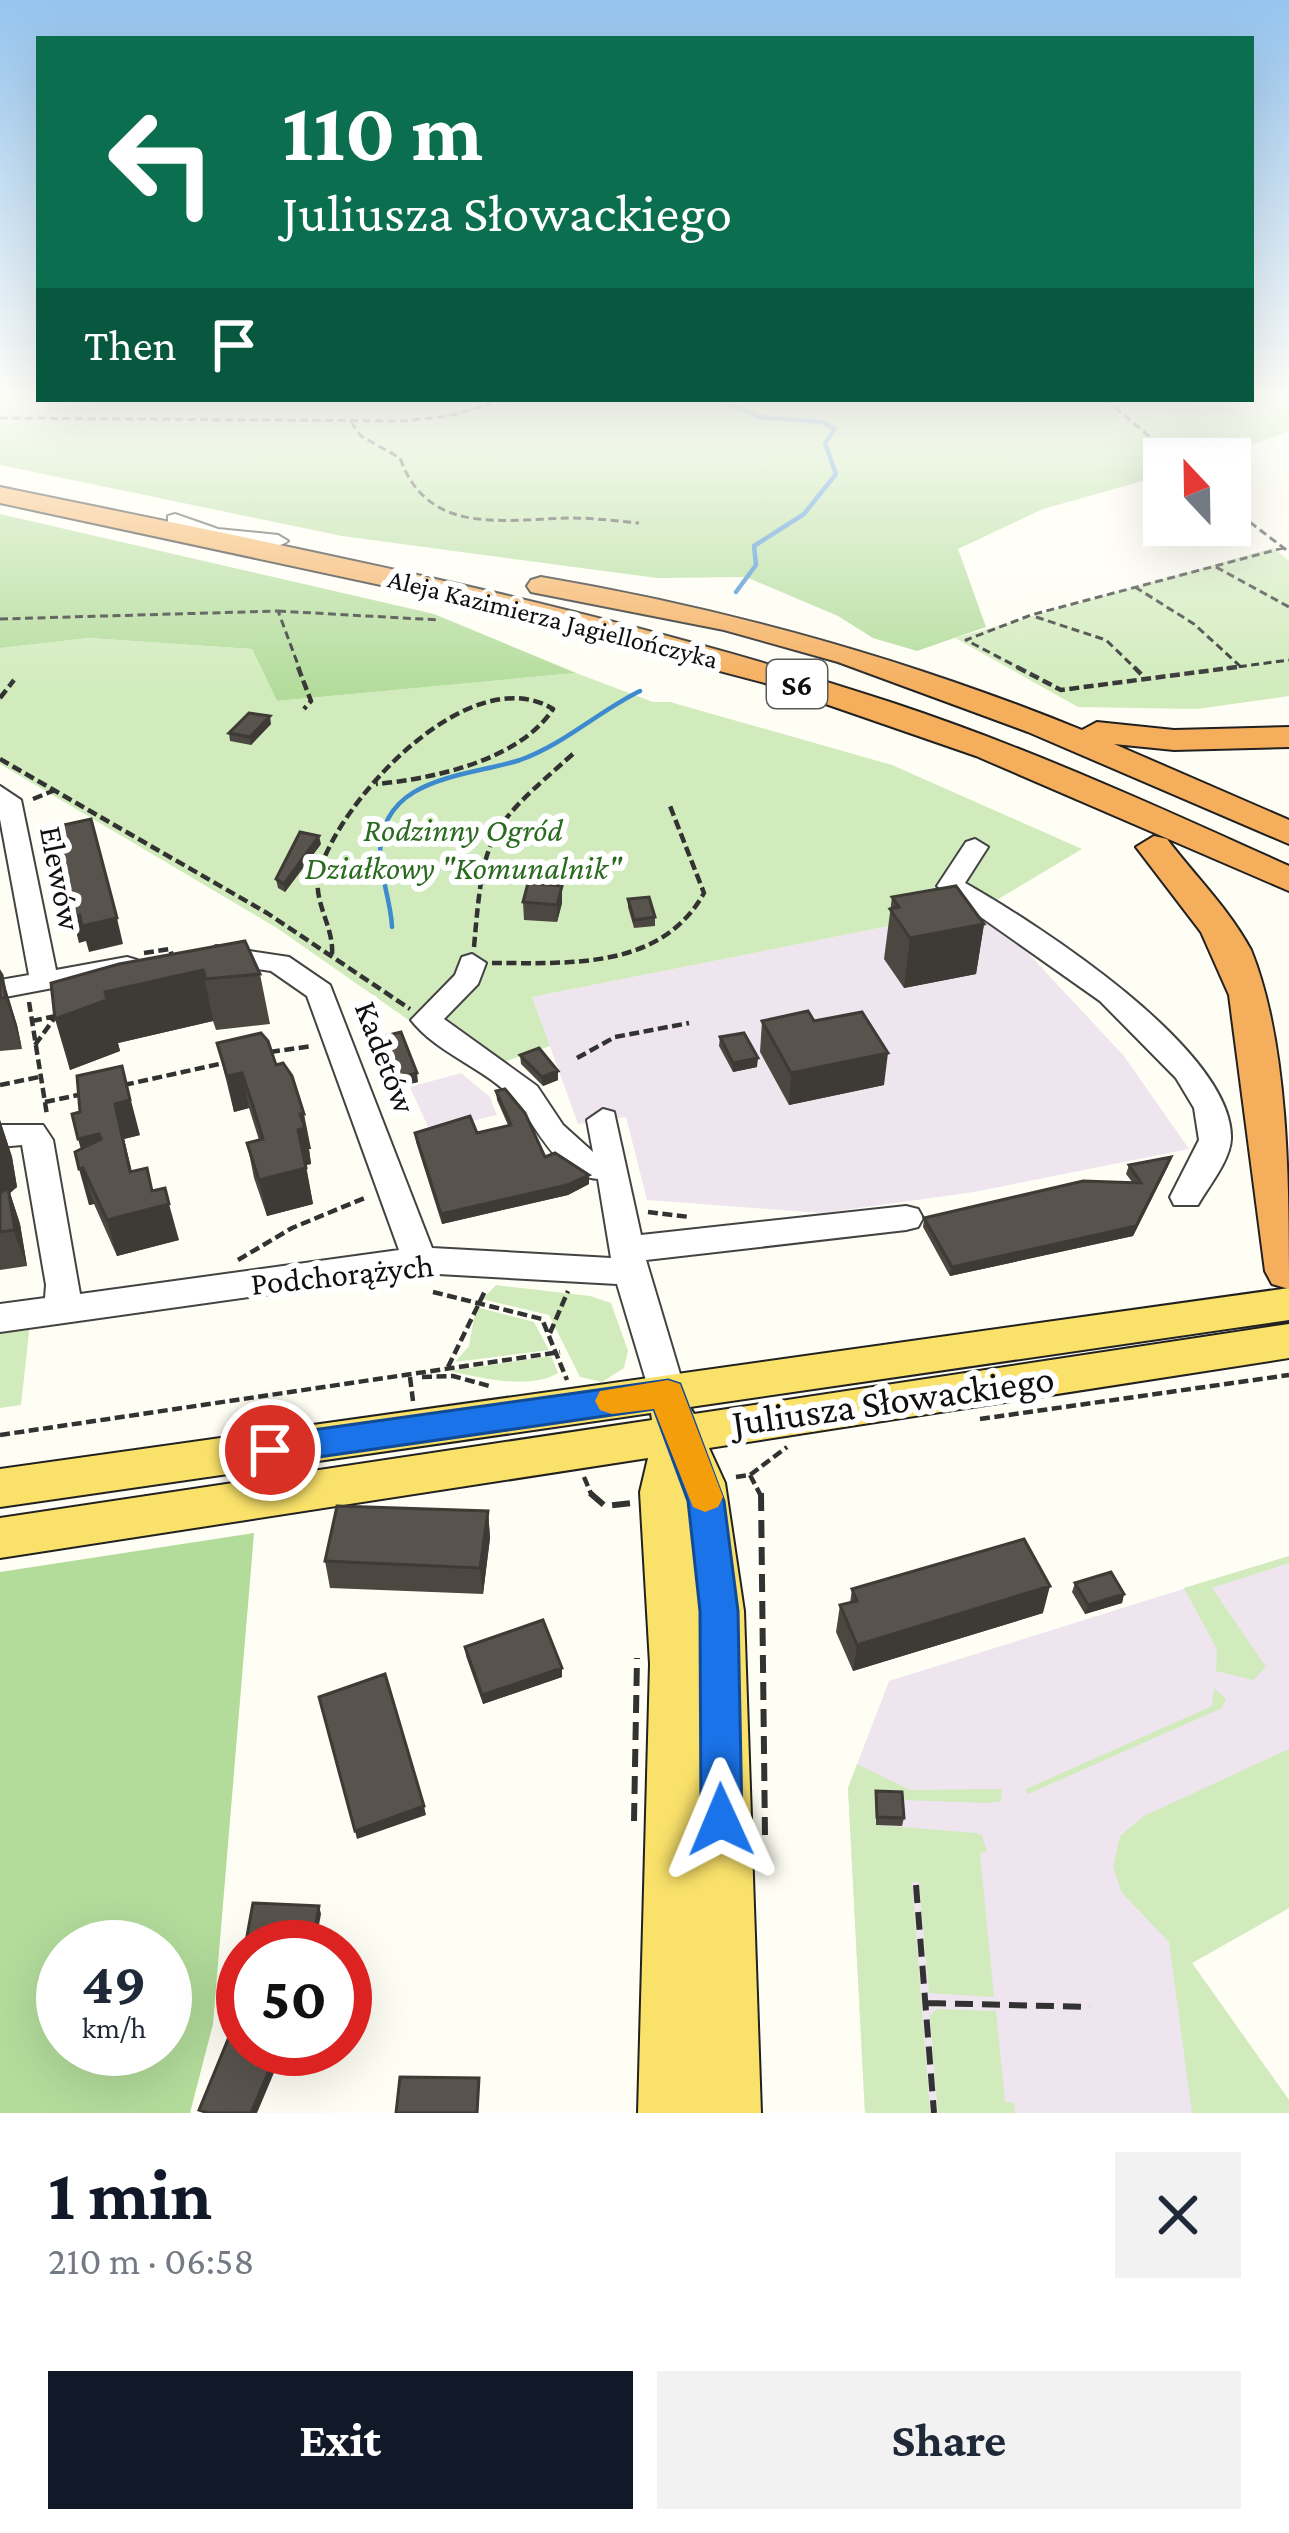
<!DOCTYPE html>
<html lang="en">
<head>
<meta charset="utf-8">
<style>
  body { margin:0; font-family:"Crimson Pro",serif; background:#f2f2f3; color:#1f2937; height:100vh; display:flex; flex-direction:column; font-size:45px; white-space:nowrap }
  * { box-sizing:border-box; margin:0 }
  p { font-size:39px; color:#747a83 }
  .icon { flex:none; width:66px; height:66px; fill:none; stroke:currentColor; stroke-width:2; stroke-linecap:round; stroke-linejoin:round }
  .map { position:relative; height:2113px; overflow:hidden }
  .drawer { display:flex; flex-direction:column; background:#fff; flex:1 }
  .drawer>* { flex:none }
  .top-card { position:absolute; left:36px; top:36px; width:1218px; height:366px; border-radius:0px; box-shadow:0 12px 48px #0002; background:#0b6e4f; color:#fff; overflow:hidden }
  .needle { width:78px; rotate:338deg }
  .tools { position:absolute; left:1143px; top:438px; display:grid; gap:24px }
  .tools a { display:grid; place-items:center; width:108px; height:108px; border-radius:0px; background:#fff; box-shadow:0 12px 48px #0002; font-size:60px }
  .speed { position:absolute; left:36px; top:1920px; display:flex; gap:24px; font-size:60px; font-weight:700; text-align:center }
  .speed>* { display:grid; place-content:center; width:156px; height:156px; border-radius:50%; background:#fff; box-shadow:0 12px 48px #0002; line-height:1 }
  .speed small { font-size:30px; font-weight:400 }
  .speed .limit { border:18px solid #d22; background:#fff; color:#111 }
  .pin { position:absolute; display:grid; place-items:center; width:102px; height:102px; color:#fff; margin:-51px; border:6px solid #fff; border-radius:50%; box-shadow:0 3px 12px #0007 }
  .me { position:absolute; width:132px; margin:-66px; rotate:359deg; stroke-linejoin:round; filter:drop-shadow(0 0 9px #0008) }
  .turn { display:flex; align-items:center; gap:42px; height:252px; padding:0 48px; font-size:54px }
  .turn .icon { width:156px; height:156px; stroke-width:2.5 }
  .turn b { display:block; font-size:84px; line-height:102px }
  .then { display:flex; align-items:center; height:114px; padding:0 48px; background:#0003; gap:24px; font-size:45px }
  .round { display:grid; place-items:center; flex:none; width:126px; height:126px; border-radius:0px; background:#f2f2f3 }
  .head { display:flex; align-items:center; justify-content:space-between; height:204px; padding:0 48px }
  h1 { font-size:72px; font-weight:700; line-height:90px; color:#111827 }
  .cta { display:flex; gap:24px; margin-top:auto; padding:24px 48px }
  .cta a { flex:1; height:138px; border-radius:0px; background:#111827; color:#fff; font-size:48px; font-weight:700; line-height:138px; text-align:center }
  .cta a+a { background:#f2f2f3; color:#1f2937 }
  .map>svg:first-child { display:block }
  .industrial { fill:#eee5ef }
  .green { fill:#d1ebbc }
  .forest { fill:#b3dc9b; fill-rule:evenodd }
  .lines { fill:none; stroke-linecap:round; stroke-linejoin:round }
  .stream { stroke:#3e8acf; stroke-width:4.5 }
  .minor-casing { stroke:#434343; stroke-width:4 }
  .major-casing { stroke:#212121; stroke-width:4 }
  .highway-casing { stroke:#212121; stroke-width:4 }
  .path-far2 { stroke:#323232; stroke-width:3; stroke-dasharray:8 4.5; stroke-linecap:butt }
  .path-far1 { stroke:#323232; stroke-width:4.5; stroke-dasharray:10 4.5; stroke-linecap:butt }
  .path { stroke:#323232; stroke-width:6; stroke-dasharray:18 9; stroke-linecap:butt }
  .minor { fill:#fff; fill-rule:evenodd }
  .major { fill:#f9e16a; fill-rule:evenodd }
  .highway { fill:#f5ae5c; fill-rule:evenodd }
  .wall { fill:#4d4742 }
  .shaded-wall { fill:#3e3a36 }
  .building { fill:#59534d; stroke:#3e3a36; stroke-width:3 }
  .route { fill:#1a73e8; stroke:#114b97; stroke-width:3 }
  .slow { fill:#f59e0b }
  .labels { text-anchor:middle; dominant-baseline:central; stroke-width:12; stroke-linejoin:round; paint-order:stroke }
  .far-street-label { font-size:27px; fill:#101010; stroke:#fff }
  .shield { fill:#fff; stroke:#585858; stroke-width:3 }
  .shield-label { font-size:30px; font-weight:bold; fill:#101010 }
  .park-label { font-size:33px; font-style:italic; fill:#296a1f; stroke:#fff }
  .street-label { font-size:33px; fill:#101010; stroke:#fff }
  .near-street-label { font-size:39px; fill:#101010; stroke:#fff }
</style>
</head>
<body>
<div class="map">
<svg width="1289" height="2113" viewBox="0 0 1289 2113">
  <rect width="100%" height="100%" fill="#fffef4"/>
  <path class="industrial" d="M 985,907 L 1124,1056 L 1189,1149 L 974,1192 L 822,1213 L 647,1200 L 626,1117 L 578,1124 L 532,997 Z
    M 461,1073 L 490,1097 L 497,1115 L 430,1131 L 410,1087 Z
    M 1289,1556 L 1289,1908 L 1192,1963 L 1289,2100 L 1289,2113 L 865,2113 L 848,1788 L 889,1681 Z"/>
  <path class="green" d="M 1273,548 L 1289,561 L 1289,696 L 1197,709 L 1078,707 L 955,638 Z
    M 89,638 L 252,649 L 277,701 L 576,673 L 653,702 L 670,702 L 892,765 L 1082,849 L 985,907 L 532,997 L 550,1046 L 480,1070 L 277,928 L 0,764 L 0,648 Z
    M 496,1285 L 590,1296 L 611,1303 L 628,1351 L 624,1368 L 602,1382 L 580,1377 L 549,1315 L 482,1299 Z
    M 476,1307 L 534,1322 L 549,1350 L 455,1362 L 469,1346 Z
    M 30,1323 L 21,1405 L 0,1408 L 0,1327 Z
    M 551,1356 L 558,1373 C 530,1390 481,1378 449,1371 Z
    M 1289,1556 L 1289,1563 L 1212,1588 L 1266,1667 L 1253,1680 L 1216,1671 L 1217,1649 L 1184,1588 Z
    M 1214,1688 L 1226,1699 L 1222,1708 L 1028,1794 L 1026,1789 L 1212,1706 Z
    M 1289,1749 L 1289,1908 L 1192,1963 L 1289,2100 L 1289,2113 L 1192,2113 L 1169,1942 L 1122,1893 L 1113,1867 L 1120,1836 L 1144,1816 Z
    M 857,1764 L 910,1790 L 1002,1789 L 1001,1801 L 988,1803 L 875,1799 L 876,1825 L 976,1833 L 982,1835 L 987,1852 L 980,1853 L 994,1997 L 929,1993 L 919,1882 L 912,1882 L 930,2113 L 865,2113 L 848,1788 Z
    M 937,2009 L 996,2011 L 1005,2102 L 1014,2103 L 1015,2113 L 938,2113 L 930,2016 Z"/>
  <path class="forest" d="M 0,397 L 1289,397 L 1289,431 L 1214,459 L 1164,459 L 1164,475 L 1043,509 L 958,549 L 986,627 L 917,651 L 873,638 L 838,616 L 746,577 L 657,578 L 342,536 L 0,465 Z
    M 0,514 L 434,614 L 576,673 L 277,701 L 252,649 L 89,638 L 0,648 Z
    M 254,1533 L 213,2024 L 190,2113 L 0,2113 L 0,1572 ZM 63,1947 L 165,1947 L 165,2049 L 63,2049 Z"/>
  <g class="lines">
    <path class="stream" d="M 719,399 L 760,417 L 822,422 L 835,429 L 825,443 L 836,474 L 804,514 L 754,546 L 756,565 L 736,592
      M 392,927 C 391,902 381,879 380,854 C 380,776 467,777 520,760 C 563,745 599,711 640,691"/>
    <g class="minor-casing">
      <path id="minor" d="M 175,514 L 218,529 L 278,535 L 288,541 C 262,560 197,535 168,524 L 168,516 Z
        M 0,786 L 21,800 L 56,970 L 127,957 L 137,960 L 141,966 L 137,972 L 0,998 L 0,980 L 29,975 L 0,819 Z
        M 975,839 L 988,847 L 965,883 C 1036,923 1234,1050 1231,1139 C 1230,1161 1208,1187 1198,1205 L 1174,1205 L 1170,1197 L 1199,1140 L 1194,1108 L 1176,1078 L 1100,1001 L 937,886 L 966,842 Z
        M 216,946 L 289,957 L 330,985 L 432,1248 L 611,1258 L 598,1179 C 558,1177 539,1130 517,1103 C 489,1069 438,1055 411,1020 L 455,975 L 462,957 L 472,954 L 486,963 L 478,984 L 444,1019 L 537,1086 L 563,1125 L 593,1152 L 587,1120 L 603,1109 L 614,1112 L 641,1235 L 906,1206 L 918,1209 L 923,1218 L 918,1227 L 906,1230 L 646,1260 L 686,1394 L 681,1404 L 668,1409 L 655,1404 L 650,1394 L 617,1284 L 420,1273 L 0,1332 L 0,1304 L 45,1298 L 46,1285 L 22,1145 L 0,1147 L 0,1125 L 43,1125 L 53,1140 L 80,1294 L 399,1250 L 307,996 L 271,971 L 206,961 L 202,955 Z"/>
    </g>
    <g class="major-casing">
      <path id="major" d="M 1289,1288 L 1289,1320 L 690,1407 L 694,1414 L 1289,1324 L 1289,1358 L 709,1448 L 725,1483 L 744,1611 L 761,2113 L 638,2113 L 650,1664 L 640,1492 L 648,1458 L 0,1558 L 0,1518 L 652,1420 L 651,1413 L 0,1507 L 0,1469 Z"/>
    </g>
    <g class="highway-casing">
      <path id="highway" d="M 0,487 C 300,549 602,607 893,703 C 1029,748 1159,807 1289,866 L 1289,891 L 976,756 L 765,683 L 446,599 L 0,503 Z
        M 541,577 C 728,609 905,658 1082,730 L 1097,722 L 1174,730 L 1289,727 L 1289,747 L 1174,750 L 1114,744 L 1289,820 L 1289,844 L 1028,732 L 838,662 L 724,630 L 531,592 L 527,586 L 531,580 Z
        M 1154,836 L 1167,839 C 1195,876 1229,909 1251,950 C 1289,1044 1289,1185 1289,1289 L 1272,1284 L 1265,1271 L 1229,995 L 1201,932 L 1136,847 Z"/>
    </g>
    <path class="path-far2" d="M 1105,399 L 1176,459
      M 0,418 L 403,421 L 449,416 L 506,399
      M 351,422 L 361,436 L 400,458 C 428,537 504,519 572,518 C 594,518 617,521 639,523
      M 1230,507 L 1289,552
      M 1216,567 L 1289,607
      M 1135,587 L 1194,624 L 1240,666
      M 278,611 L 439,620
      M 1036,617 L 1106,640 L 1137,670
      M 0,619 L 278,611 L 300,670
      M 1023,670 L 966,640 L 1031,615 L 1283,548
      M 1214,670 L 1289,660"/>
    <path class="path-far1" d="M 298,667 L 311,701 L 304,709
      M 1017,667 L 1061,690 L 1237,667
      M 1134,667 L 1143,676
      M 0,698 L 14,680
      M 0,759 L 267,913 L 410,1009
      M 33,799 L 55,790
      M 474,947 C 484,831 487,830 574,753
      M 144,953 L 170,949 L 173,959
      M 332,954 C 334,926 312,901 319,873 C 339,800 470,658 553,709 C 520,760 433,779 376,784
      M 492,963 C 570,963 661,970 704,893 L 670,806
      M 29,1002 L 47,1115
      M 32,1021 L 56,1016
      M 35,1045 L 56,1016
      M 270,1052 L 312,1046
      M 577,1058 L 615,1037 L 689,1023
      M 0,1085 L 39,1077
      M 124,1085 L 224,1063
      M 45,1102 L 83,1094
      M 648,1212 L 690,1217
      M 238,1260 L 292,1228 L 367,1197
      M 433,1292 L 542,1319 L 567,1380
      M 550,1333 L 568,1291
      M 448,1367 L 486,1289
      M 410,1377 L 413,1401
      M 422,1377 L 453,1376 L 493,1387
      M 980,1419 L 1289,1375
      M 0,1435 L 560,1352
      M 750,1475 L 761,1496
      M 584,1477 L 592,1496
      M 736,1477 L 750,1475 L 787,1447"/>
    <path class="path" d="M 590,1493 L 605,1506 L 632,1503
      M 761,1493 L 765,1837
      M 634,1821 L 637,1658
      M 916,1885 L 934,2113
      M 928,2003 L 1090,2007"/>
    <use href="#minor" class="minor"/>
    <use href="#major" class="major"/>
    <use href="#highway" class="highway"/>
  </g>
  <path class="wall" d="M 271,724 L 251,745 L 230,741 L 229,733 Z
    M 321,844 L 285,892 L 278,888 L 276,879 Z
    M 892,897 L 984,924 L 976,974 L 904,988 L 884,959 Z
    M 628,899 L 655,917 L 655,926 L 634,928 L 628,907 Z
    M 523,902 L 562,903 L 557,922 L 524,920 Z
    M 0,972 L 17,1025 L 22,1049 L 0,1051 Z
    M 260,974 L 270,1024 L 216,1030 L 213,1021 L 118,1043 L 120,1051 L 70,1070 L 51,983 Z
    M 762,1021 L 814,1021 L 884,1085 L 789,1105 L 760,1052 Z
    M 380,1037 L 418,1082 L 398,1087 L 382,1046 Z
    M 720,1037 L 757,1067 L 733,1072 L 719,1046 Z
    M 217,1043 L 276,1065 L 311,1149 L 309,1149 L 311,1164 L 306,1165 L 313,1204 L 267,1216 L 254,1178 L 247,1143 L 259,1140 L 249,1108 L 234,1112 Z
    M 520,1055 L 558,1080 L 543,1086 L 521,1064 Z
    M 496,1091 L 545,1157 L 589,1175 L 589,1184 L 568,1195 L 442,1224 L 416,1142 L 415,1133 L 477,1133 L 508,1125 L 497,1100 Z
    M 80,1112 L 140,1135 L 124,1139 L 132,1172 L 153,1191 L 179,1240 L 117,1256 L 94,1204 L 89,1205 L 81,1149 Z
    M 0,1120 L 12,1157 L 17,1187 L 10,1193 L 20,1224 L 27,1266 L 0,1270 Z
    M 1129,1165 L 1168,1166 L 1133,1236 L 950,1276 L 923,1227 L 924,1218 L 1133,1183 L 1126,1174 Z
    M 488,1511 L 490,1538 L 483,1594 L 330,1588 L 325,1561 Z
    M 1075,1583 L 1124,1594 L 1122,1603 L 1085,1614 L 1072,1592 Z
    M 852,1589 L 1043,1613 L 853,1671 L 836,1632 L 840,1605 L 850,1603 Z
    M 465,1647 L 562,1677 L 483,1704 L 466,1656 Z
    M 876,1791 L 904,1818 L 902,1826 L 876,1825 Z"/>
  <path class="shaded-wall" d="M 270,716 L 271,724 L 251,745 L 250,737 Z
    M 319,836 L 321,844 L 285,892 L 284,884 Z
    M 562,886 L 562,903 L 557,922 L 557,905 Z
    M 69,901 L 80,915 L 117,918 L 123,944 L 89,952 L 86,941 L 79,943 L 75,927 L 62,930 L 55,904 Z
    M 984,924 L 976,974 L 904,988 L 910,938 Z
    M 203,970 L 213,1021 L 118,1043 L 105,992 Z
    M 2,975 L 17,1025 L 22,1049 L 6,998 Z
    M 107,1000 L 120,1051 L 70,1070 L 55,1019 Z
    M 888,1053 L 884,1085 L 789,1105 L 791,1073 Z
    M 758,1058 L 757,1067 L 733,1072 L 733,1063 Z
    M 122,1066 L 140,1135 L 124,1139 L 140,1208 L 115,1104 Z
    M 558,1071 L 558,1080 L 543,1086 L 542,1077 Z
    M 242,1073 L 249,1108 L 234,1112 L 227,1076 Z
    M 417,1073 L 418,1082 L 398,1087 L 396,1078 Z
    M 300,1114 L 304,1114 L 311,1149 L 309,1149 L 311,1164 L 305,1165 L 298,1130 Z
    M 0,1120 L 12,1157 L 17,1187 L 10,1193 L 20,1224 L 27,1266 L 0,1196 Z
    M 99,1134 L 109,1169 L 88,1174 L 78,1139 Z
    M 1171,1157 L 1168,1166 L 1133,1236 L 950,1276 L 952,1267 L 1136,1226 Z
    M 83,1168 L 94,1204 L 89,1205 L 79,1169 Z
    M 306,1168 L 313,1204 L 267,1216 L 259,1180 Z
    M 589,1175 L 589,1184 L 568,1195 L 442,1224 L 441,1214 Z
    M 169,1204 L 179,1240 L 117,1256 L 107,1220 Z
    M 488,1511 L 490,1538 L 483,1594 L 480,1568 Z
    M 1050,1586 L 1043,1613 L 853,1671 L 857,1645 Z
    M 1124,1594 L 1122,1603 L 1085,1614 L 1088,1605 Z
    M 562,1668 L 562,1677 L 483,1704 L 482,1695 Z
    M 424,1806 L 426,1815 L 357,1839 L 355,1831 Z
    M 319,1906 L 321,1914 L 315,1947 L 312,1947 Z
    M 278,2049 L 284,2049 L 257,2113 L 251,2113 Z"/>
  <path class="building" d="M 249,713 L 270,716 L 250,737 L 229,733 Z
    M 91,819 L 117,918 L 82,926 L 80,915 L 72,917 L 69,901 L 55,904 L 44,854 L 57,851 L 59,826 Z
    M 300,832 L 319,836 L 284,884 L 276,879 Z
    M 528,883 L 562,886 L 557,905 L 523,902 Z
    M 956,886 L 984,924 L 910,938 L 890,909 L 899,907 L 892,897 Z
    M 649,897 L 655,917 L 634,920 L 628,899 Z
    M 245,941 L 260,974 L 206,979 L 203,970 L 105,992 L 107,1000 L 55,1019 L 51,983 L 119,964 Z
    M 0,972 L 2,975 L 6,998 L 0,998 Z
    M 808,1011 L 814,1021 L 862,1012 L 888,1053 L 791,1073 L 762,1021 Z
    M 401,1032 L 417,1073 L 396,1078 L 380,1037 Z
    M 261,1033 L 268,1041 L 276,1065 L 283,1063 L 292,1076 L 304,1114 L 300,1114 L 305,1128 L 298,1130 L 306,1168 L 259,1180 L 247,1143 L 263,1139 L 253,1106 L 242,1073 L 227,1076 L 217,1043 Z
    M 744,1033 L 758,1058 L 733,1063 L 720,1037 Z
    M 539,1048 L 558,1071 L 542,1077 L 520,1055 Z
    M 122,1066 L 130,1100 L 115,1104 L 130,1172 L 147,1168 L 152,1191 L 165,1188 L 169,1204 L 107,1220 L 83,1168 L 79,1169 L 75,1152 L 101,1139 L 99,1134 L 78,1139 L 72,1114 L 80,1112 L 77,1076 Z
    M 505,1089 L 525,1113 L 545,1157 L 555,1153 L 589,1175 L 567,1185 L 441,1214 L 415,1133 L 470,1116 L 477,1133 L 511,1125 L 496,1091 Z
    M 1171,1157 L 1136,1226 L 952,1267 L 924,1218 L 1083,1181 L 1141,1183 L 1129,1165 Z
    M 8,1188 L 15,1230 L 0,1232 L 0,1193 Z
    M 337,1506 L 488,1511 L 480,1568 L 325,1561 Z
    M 1024,1539 L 1050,1586 L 857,1645 L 840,1605 L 857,1601 L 852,1589 Z
    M 1111,1572 L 1124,1594 L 1088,1605 L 1075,1583 Z
    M 543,1620 L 562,1668 L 482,1695 L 465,1647 Z
    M 385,1674 L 424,1806 L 355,1831 L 319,1697 Z
    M 876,1791 L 902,1792 L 904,1818 L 877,1817 Z
    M 253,1903 L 319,1906 L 312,1947 L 245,1947 Z
    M 243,1956 L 243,1989 L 236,1989 Z
    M 238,2015 L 243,2016 L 243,2049 L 278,2049 L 251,2113 L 208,2113 L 199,2110 Z
    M 400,2077 L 479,2078 L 477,2113 L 396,2113 Z"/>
  <linearGradient id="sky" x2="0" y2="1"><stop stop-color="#95c4ee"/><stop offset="0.57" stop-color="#fffffa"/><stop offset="1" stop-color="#fffffa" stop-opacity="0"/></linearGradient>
  <rect width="1289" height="693" fill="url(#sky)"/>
  <path class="route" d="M 668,1380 L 680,1384 L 724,1501 L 738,1611 L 742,1820 L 736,1834 L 721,1840 L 707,1834 L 701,1820 L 700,1611 L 688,1501 L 654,1409 L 270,1464 L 258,1460 L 253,1450 L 258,1440 L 270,1436 Z"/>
  <path class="slow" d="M 668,1380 L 680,1384 L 723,1497 L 718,1507 L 705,1512 L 693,1507 L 654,1409 L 612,1414 L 600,1410 L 595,1401 L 600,1391 Z"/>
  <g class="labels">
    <g class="far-street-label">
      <text transform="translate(553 619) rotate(14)">Aleja Kazimierza Jagiellończyka</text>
    </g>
    <rect class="shield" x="767" y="660" width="60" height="48" rx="9"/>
    <g class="shield-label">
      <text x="797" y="684">S6</text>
    </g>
    <g class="park-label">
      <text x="463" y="829">Rodzinny Ogród<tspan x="463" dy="38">Działkowy "Komunalnik"</tspan></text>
    </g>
    <g class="street-label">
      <text transform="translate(61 878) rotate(79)">Elewów</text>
      <text transform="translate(386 1057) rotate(69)">Kadetów</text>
      <text transform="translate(342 1274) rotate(-6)">Podchorążych</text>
    </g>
    <g class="near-street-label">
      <text transform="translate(893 1400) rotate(-8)">Juliusza Słowackiego</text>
    </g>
  </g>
</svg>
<div class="tools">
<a><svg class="needle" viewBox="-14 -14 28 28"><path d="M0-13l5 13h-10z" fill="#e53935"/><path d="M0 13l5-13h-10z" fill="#747a83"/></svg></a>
</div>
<div class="speed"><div>49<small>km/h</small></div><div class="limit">50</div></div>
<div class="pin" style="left:270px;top:1450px;background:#d93025"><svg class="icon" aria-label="arrive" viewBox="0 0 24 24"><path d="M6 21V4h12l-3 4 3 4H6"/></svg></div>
<svg class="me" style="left:721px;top:1820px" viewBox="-20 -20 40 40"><path d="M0-17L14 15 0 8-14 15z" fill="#1a73e8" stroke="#fff" stroke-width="4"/></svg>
<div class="top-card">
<div class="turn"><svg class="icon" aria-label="left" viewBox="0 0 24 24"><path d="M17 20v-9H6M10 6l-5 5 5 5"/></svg><div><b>110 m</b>Juliusza Słowackiego</div></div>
<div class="then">Then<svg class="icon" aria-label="arrive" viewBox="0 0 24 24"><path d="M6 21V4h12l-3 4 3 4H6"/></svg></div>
</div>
</div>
<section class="drawer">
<div class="head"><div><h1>1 min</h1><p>210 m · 06:58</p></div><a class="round"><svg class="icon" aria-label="close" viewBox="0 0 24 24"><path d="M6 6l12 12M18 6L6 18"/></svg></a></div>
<div class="cta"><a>Exit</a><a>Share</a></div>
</section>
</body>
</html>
